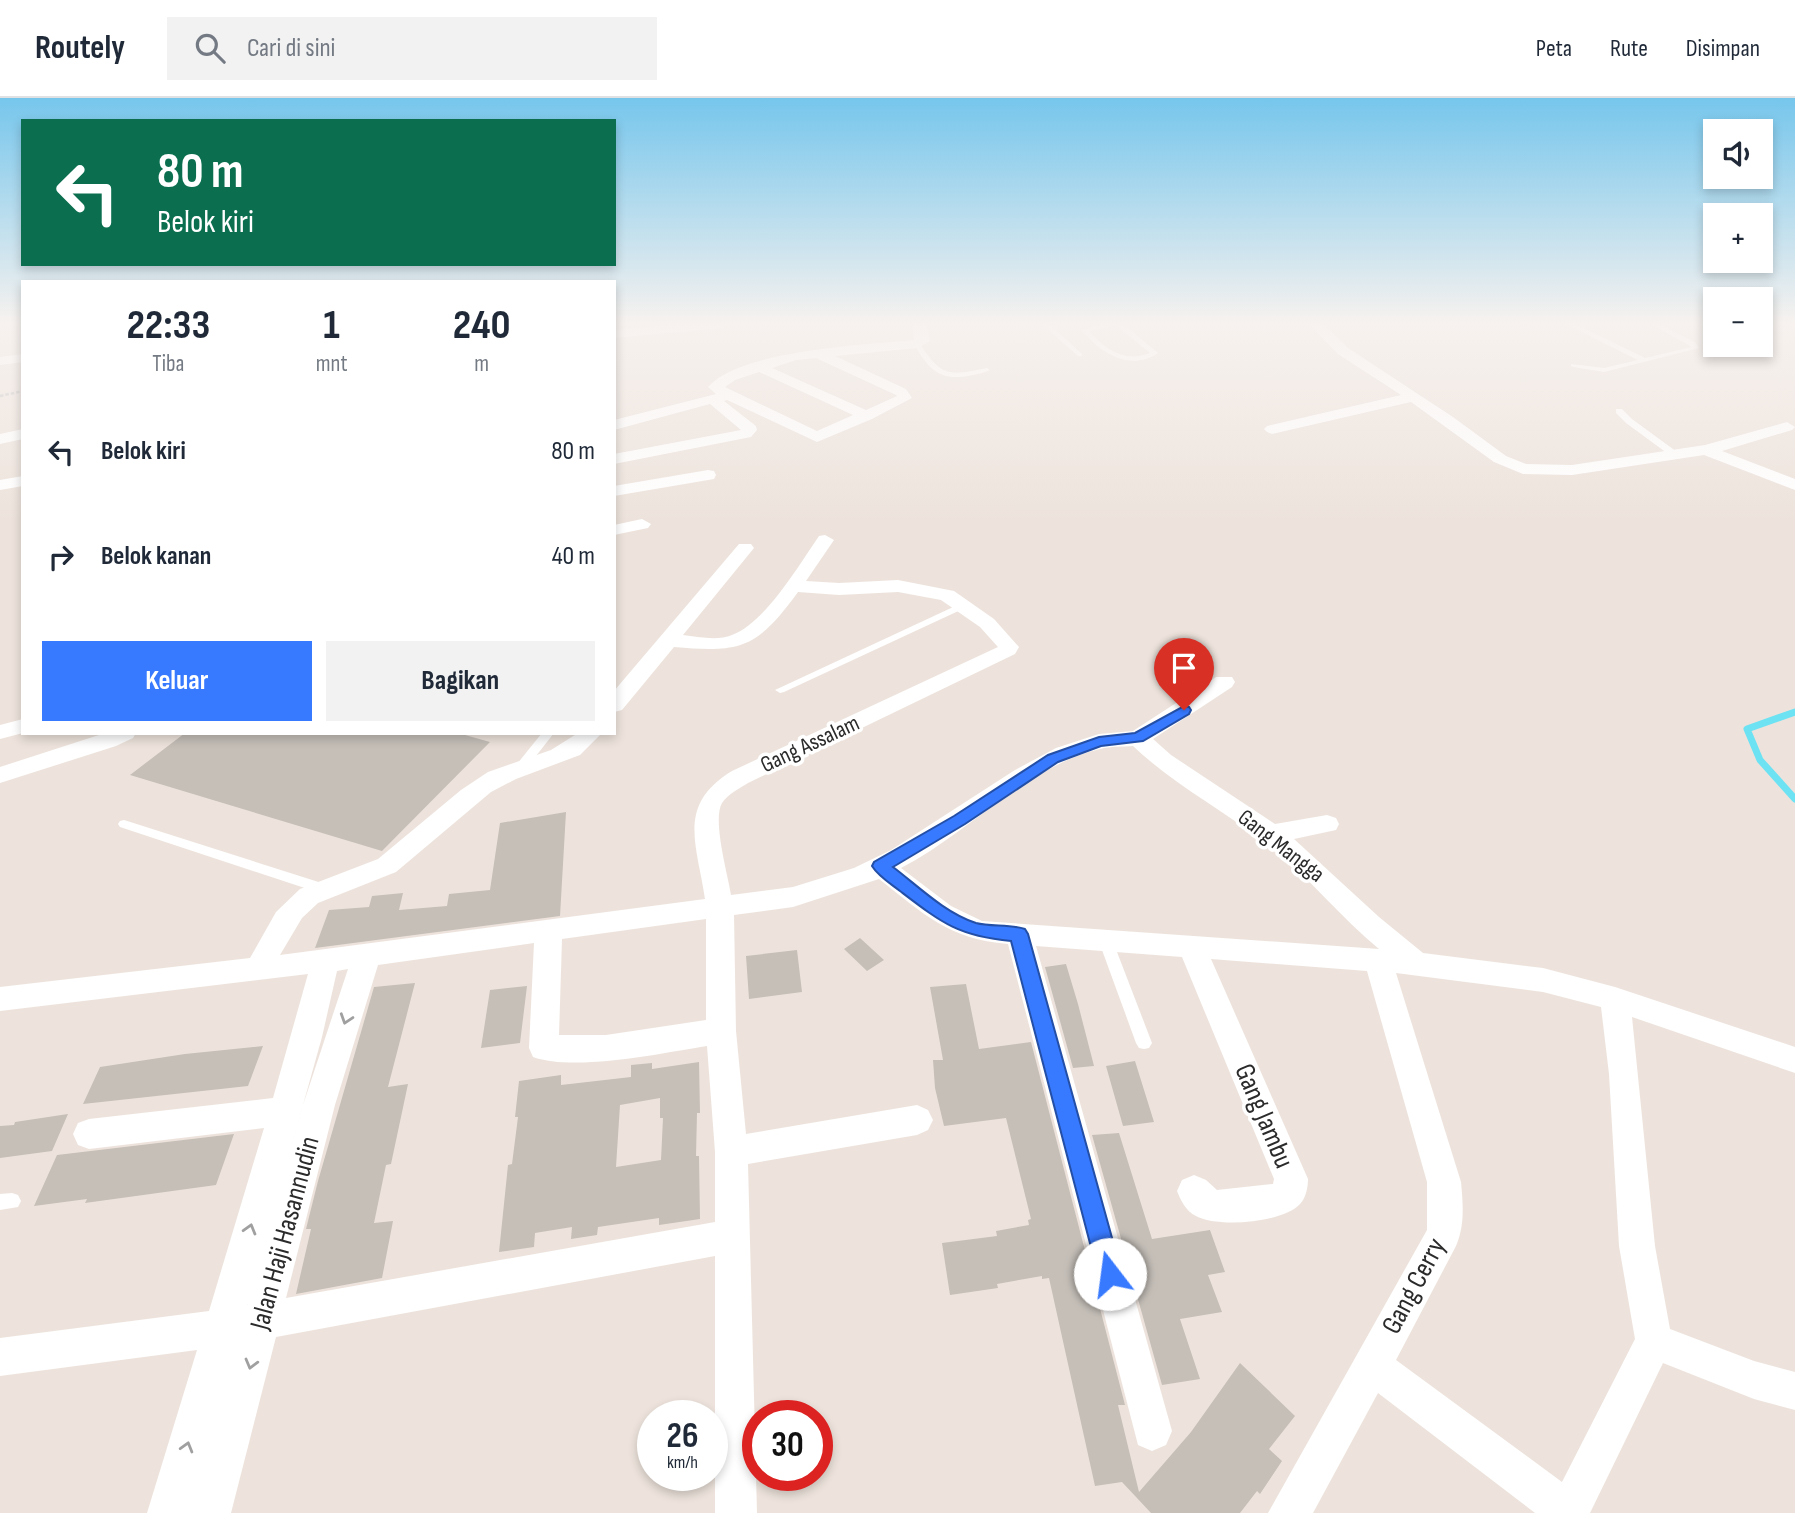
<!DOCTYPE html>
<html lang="id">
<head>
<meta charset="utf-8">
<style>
  body { margin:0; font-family:"Sofia Sans Condensed",sans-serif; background:#f2f2f3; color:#1f2937; height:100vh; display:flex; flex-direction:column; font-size:26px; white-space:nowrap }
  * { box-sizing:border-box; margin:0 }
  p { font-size:23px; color:#747a83 }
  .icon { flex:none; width:38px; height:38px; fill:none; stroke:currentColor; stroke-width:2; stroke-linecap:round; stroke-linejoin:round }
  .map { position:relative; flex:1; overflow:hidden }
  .details { position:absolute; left:21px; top:182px; width:595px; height:455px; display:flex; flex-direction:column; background:#fff; border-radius:0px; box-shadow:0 4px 10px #0003 }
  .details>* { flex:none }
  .top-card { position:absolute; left:21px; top:21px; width:595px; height:147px; border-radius:0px; box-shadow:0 4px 10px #0003; background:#0b6e4f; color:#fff; overflow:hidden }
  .tools { position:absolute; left:1703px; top:21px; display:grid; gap:14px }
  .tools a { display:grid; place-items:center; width:70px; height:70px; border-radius:0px; background:#fff; box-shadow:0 4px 10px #0003; font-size:35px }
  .speed { position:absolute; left:637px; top:1302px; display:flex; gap:14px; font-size:35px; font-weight:700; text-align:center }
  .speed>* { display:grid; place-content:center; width:91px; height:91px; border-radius:50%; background:#fff; box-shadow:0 4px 10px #0003; line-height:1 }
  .speed small { font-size:18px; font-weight:400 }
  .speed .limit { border:10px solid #d22; background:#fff; color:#111 }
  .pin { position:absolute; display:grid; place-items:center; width:60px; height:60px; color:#fff; margin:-72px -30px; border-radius:50% 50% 50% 0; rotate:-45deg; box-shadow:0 0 7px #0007 }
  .pin .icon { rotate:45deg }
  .me { position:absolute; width:77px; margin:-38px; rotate:345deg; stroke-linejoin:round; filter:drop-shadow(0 0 5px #0008) }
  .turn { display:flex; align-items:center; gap:24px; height:147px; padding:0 21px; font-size:32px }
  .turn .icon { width:91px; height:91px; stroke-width:2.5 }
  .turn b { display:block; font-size:49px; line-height:60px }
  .eta { display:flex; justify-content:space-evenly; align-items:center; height:119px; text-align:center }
  .eta b { font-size:42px; font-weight:700; line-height:49px }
  .button { display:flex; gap:14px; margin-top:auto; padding:14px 21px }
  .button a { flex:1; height:80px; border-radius:0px; background:#3779ff; color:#fff; font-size:28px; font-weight:700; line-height:80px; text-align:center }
  .button a+a { background:#f2f2f3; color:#1f2937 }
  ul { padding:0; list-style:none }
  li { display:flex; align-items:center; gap:21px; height:105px; padding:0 21px }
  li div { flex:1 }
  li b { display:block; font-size:26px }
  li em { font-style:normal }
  header { display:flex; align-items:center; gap:42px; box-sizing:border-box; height:98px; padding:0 35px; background:#fff; border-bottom:2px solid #e0e1e3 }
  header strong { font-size:33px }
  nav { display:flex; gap:38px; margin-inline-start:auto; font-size:24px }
  .search { width:490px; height:63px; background:#f2f2f3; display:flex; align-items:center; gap:18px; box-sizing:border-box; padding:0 24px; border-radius:0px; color:#747a83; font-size:26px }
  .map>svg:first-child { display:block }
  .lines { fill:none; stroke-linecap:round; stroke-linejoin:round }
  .stream { stroke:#6ce2f3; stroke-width:7 }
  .building { fill:#c5bfb8; fill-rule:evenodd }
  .path { stroke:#c4c4c4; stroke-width:2.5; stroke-dasharray:3.5 2; stroke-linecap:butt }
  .service { fill:#fff; fill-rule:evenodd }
  .minor { fill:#fff; fill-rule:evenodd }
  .oneway { stroke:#a0a0a0 }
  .route { fill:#3779ff; stroke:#244fa6; stroke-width:2 }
  .labels { text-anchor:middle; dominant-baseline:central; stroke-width:7; stroke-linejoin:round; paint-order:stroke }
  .street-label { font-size:23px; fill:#2b2b2b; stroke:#fff }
  .near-street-label { font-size:28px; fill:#2b2b2b; stroke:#fff }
</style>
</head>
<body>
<header>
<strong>Routely</strong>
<div class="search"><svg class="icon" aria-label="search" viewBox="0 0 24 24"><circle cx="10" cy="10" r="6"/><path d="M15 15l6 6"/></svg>Cari di sini</div>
<nav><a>Peta</a><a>Rute</a><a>Disimpan</a></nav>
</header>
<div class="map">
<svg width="1795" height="1415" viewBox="0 0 1795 1415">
  <rect width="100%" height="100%" fill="#ede3dc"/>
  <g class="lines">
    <path class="stream" d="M 1795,614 L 1747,631 L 1760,662 L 1795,701"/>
  </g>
  <path class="building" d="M 185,635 L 458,635 L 490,644 L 382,753 L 130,677 Z
    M 566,714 L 560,818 L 315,850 L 329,812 L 369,809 L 372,798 L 403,795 L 399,812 L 447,808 L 449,796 L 490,792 L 500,725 Z
    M 860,840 L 884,862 L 867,873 L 844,851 Z
    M 797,852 L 802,894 L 749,901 L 746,858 Z
    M 1066,866 L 1078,906 L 1094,968 L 1073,970 L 1045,869 Z
    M 415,885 L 388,989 L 408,986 L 391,1066 L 386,1067 L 374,1125 L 393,1123 L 382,1180 L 296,1196 L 311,1131 L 306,1131 L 318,1083 L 374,889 Z
    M 966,886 L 979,951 L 1031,944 L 1125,1307 L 1118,1307 L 1139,1394 L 1191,1334 L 1240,1265 L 1295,1318 L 1269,1351 L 1282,1363 L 1260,1396 L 1257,1393 L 1240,1415 L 1151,1415 L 1122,1384 L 1095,1388 L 1049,1180 L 1042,1181 L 1042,1178 L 997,1186 L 998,1190 L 950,1197 L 942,1145 L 997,1138 L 996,1133 L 1029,1127 L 1028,1122 L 1031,1121 L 1006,1020 L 944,1028 L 935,990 L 933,962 L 943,962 L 930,889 Z
    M 527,888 L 520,945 L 481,950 L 490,892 Z
    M 263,948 L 248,988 L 83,1006 L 100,969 L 185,956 Z
    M 1135,963 L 1154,1024 L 1123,1028 L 1106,968 Z
    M 699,964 L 700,1015 L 697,1015 L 696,1058 L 699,1058 L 700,1121 L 659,1127 L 659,1120 L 598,1129 L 597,1137 L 571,1141 L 572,1129 L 535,1135 L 534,1149 L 499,1154 L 508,1067 L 512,1066 L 518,1019 L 515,1019 L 519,983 L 561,977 L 561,987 L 631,979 L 631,967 L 652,965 L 652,971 ZM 660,1000 L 660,1020 L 663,1020 L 661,1062 L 616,1069 L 620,1007 Z
    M 68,1016 L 52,1053 L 0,1060 L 0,1028 L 14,1027 L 15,1024 Z
    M 1119,1035 L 1152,1141 L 1210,1132 L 1225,1174 L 1208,1177 L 1222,1214 L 1180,1221 L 1200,1281 L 1162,1287 L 1092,1037 Z
    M 234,1036 L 216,1087 L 85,1105 L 87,1101 L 34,1108 L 57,1057 Z"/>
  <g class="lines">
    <path class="path" d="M 0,298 L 23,293"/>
    <path class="service" d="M 1042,226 L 1049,226 L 1082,256 L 1082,258 L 1078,258 Z
      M 1102,226 L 1123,226 L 1158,255 C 1130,274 1100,255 1082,232 ZM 1116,227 L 1150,255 C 1126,265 1105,252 1089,233 Z
      M 1450,226 L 1459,226 L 1453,229 Z
      M 1566,226 L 1575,226 L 1645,260 L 1692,249 L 1651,226 L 1660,226 L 1696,245 L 1699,250 L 1604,274 L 1573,269 L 1571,268 L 1571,266 L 1604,270 L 1638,262 Z
      M 915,245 L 919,245 C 942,279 948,278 987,270 L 990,272 C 984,275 976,276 968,278 C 938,283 928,270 914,246 Z
      M 1616,311 L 1622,311 L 1632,321 L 1677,354 L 1677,358 L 1671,358 L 1626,325 L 1616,315 Z
      M 964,504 L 969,507 L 967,509 L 784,594 L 780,595 L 775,592 Z
      M 542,635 L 554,635 L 525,672 L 517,672 L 515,669 L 517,666 Z
      M 124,722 L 328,787 L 330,791 L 328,795 L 323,796 L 120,729 L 118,726 L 120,723 Z
      M 1105,836 L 1110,837 L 1112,841 L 1152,945 L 1149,950 L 1144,951 L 1139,950 L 1136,945 L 1098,841 L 1100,837 Z
      M 12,1095 L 18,1097 L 21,1103 L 18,1109 L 0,1112 L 0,1096 Z"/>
    <path class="minor" d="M 676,226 L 728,226 L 722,230 L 614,240 L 614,232 Z
      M 913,226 L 926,226 L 930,243 L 917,250 L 835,258 L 906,291 L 912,300 L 872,321 L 817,344 L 727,302 L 724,303 L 756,328 L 757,332 L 751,339 L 614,366 L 614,356 L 741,332 L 710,306 L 614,332 L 614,322 L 716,296 L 708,289 C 740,252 865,247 914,242 ZM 816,260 L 896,297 L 897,298 L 866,312 L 772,270 L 796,262 ZM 759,274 L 853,317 L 817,333 L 725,289 L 735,282 Z
      M 1309,226 L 1323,226 L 1348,250 L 1453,319 L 1506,358 L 1526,366 L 1572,367 L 1705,347 L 1787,324 L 1795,329 L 1792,332 L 1722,353 L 1795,381 L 1795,392 L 1704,357 L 1572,377 L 1523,376 L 1494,364 L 1411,304 L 1272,336 L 1267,334 L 1264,331 L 1267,328 L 1401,297 L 1338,256 Z
      M 23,256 L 23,264 L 0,267 L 0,259 Z
      M 23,331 L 23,341 L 0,346 L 0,336 Z
      M 708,372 L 714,373 L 716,377 L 714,381 L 614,398 L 614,388 Z
      M 23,378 L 23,388 L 0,392 L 0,382 Z
      M 642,421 L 651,426 L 648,430 L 614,437 L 614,427 Z
      M 825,437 L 834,442 L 806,483 L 839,485 L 898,482 L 954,493 L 994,521 L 1019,549 L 1015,556 L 748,685 C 740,690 728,696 722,705 C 712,722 728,777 731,797 L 793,789 L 854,770 L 891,752 L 1015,672 L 1056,650 L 1099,636 L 1133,633 L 1216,579 L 1232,579 L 1235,584 L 1232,589 L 1153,641 L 1171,657 L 1275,726 L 1327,717 L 1336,720 L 1339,726 L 1336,732 L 1294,741 L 1379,819 L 1423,855 L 1543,870 L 1615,889 L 1795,949 L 1795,975 L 1632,919 L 1655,1148 L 1670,1231 L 1754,1263 L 1795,1274 L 1795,1312 L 1754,1301 L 1663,1265 L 1590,1415 L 1535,1415 L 1378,1295 L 1313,1415 L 1268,1415 L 1427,1132 L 1427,1084 L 1367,873 L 1211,861 L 1308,1081 C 1308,1089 1306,1100 1300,1106 C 1283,1125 1217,1130 1196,1118 C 1186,1113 1181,1103 1177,1093 L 1182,1082 L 1194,1077 L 1206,1082 L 1217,1092 L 1273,1086 L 1274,1081 L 1182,859 L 1036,848 L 1172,1333 L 1166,1347 L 1152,1353 L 1138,1347 L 1008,846 C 948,841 924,816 879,781 L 793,809 L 734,817 L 736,933 L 746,1036 L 917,1007 L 928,1012 L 933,1022 L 928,1032 L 917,1037 L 748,1066 L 757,1415 L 715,1415 L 715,1158 L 276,1239 L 231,1415 L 189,1415 L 236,1246 L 189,1415 L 147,1415 L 197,1252 L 0,1278 L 0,1240 L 209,1213 L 264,1030 L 89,1051 L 78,1047 L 73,1036 L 78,1025 L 89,1021 L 273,1000 L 308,876 L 0,913 L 0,889 L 250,860 L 276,814 L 300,791 L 378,761 L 461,692 L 488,674 L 551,652 L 578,635 L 602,635 L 580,657 L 516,681 L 491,694 L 396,774 L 318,805 L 302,820 L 280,857 L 705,801 C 697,746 676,707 732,673 L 998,549 L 980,529 L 941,502 L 898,494 L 839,497 L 798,494 C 757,550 742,555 674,549 L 622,612 L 614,614 L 614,593 L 739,446 L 751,446 L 754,450 L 683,537 C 698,539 718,543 732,537 C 765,525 799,467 819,438 ZM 1133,648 C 1172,685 1219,710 1262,742 C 1305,774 1338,817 1379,851 L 982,823 L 951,808 L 901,770 C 966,737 1029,667 1100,651 C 1111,648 1122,649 1133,648 ZM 706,821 L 706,922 L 606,937 L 559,937 L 562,841 ZM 534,845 L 529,950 L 533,959 C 575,974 662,955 707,948 L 715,1054 L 715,1124 L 286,1200 L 335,1007 L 378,867 ZM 348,871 L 303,1007 L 247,1207 L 322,939 L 337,873 ZM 1396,875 L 1543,894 L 1601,909 L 1609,976 L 1619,1148 L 1635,1241 L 1562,1384 L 1396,1262 L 1456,1148 C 1465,1127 1463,1106 1461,1084 Z
      M 23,621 L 23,635 L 0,641 L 0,627 Z
      M 105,635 L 136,635 L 133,640 L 116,648 L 0,685 L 0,669 Z"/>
  </g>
  <defs><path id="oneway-chevron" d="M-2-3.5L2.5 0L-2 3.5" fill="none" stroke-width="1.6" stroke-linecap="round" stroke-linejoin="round" transform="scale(1.75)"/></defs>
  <g class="oneway">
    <use href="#oneway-chevron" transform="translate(346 921) rotate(108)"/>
    <use href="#oneway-chevron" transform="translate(250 1131) rotate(-74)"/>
    <use href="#oneway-chevron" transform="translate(251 1266) rotate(105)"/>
    <use href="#oneway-chevron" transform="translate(187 1349) rotate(-74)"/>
  </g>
  <linearGradient id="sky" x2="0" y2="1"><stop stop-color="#76c6ec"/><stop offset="0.53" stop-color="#f7f2ef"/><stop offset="1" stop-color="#f7f2ef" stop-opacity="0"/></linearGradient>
  <rect width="1795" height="424" fill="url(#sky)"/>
  <path class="route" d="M 1184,608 L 1189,609 L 1191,612 L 1189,616 L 1143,643 L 1101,648 L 1058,664 L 965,726 L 893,769 C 918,788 945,815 976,825 C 991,829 1009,826 1025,831 L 1028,836 L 1122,1176 L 1118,1184 L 1110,1187 L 1102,1184 L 1098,1176 L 1011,843 C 958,838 942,825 900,793 C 891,786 878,778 872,768 L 874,764 L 954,718 L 1048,657 L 1099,639 L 1135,635 Z"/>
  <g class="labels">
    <g class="street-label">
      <text transform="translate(810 646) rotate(-25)">Gang Assalam</text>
      <text transform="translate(1281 748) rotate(38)">Gang Mangga</text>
    </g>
    <g class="near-street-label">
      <text transform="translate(1264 1018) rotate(67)">Gang Jambu</text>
      <text transform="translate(285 1135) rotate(-75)">Jalan Haji Hasannudin</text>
      <text transform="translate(1414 1188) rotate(-62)">Gang Cerry</text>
    </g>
  </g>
</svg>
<div class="tools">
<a><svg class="icon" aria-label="sound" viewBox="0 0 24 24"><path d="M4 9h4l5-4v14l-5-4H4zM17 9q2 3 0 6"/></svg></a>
<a>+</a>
<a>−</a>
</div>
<div class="speed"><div>26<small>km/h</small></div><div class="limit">30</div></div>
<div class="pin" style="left:1184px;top:612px;background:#d93025"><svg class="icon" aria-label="arrive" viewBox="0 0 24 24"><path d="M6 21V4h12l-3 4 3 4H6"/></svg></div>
<svg class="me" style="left:1110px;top:1176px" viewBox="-20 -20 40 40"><circle r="19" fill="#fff"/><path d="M0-13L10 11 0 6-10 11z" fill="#3779ff"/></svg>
<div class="top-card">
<div class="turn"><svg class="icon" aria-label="left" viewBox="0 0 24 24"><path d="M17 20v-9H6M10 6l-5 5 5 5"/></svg><div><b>80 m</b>Belok kiri</div></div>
</div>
<section class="details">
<div class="eta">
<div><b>22:33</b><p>Tiba</p></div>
<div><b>1</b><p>mnt</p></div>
<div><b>240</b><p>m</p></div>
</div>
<ul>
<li><svg class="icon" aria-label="left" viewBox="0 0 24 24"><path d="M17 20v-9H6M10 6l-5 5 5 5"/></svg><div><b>Belok kiri</b></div><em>80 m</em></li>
<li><svg class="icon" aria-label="right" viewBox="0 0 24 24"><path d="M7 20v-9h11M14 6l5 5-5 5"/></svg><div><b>Belok kanan</b></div><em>40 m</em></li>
</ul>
<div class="button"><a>Keluar</a><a>Bagikan</a></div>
</section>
</div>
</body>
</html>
